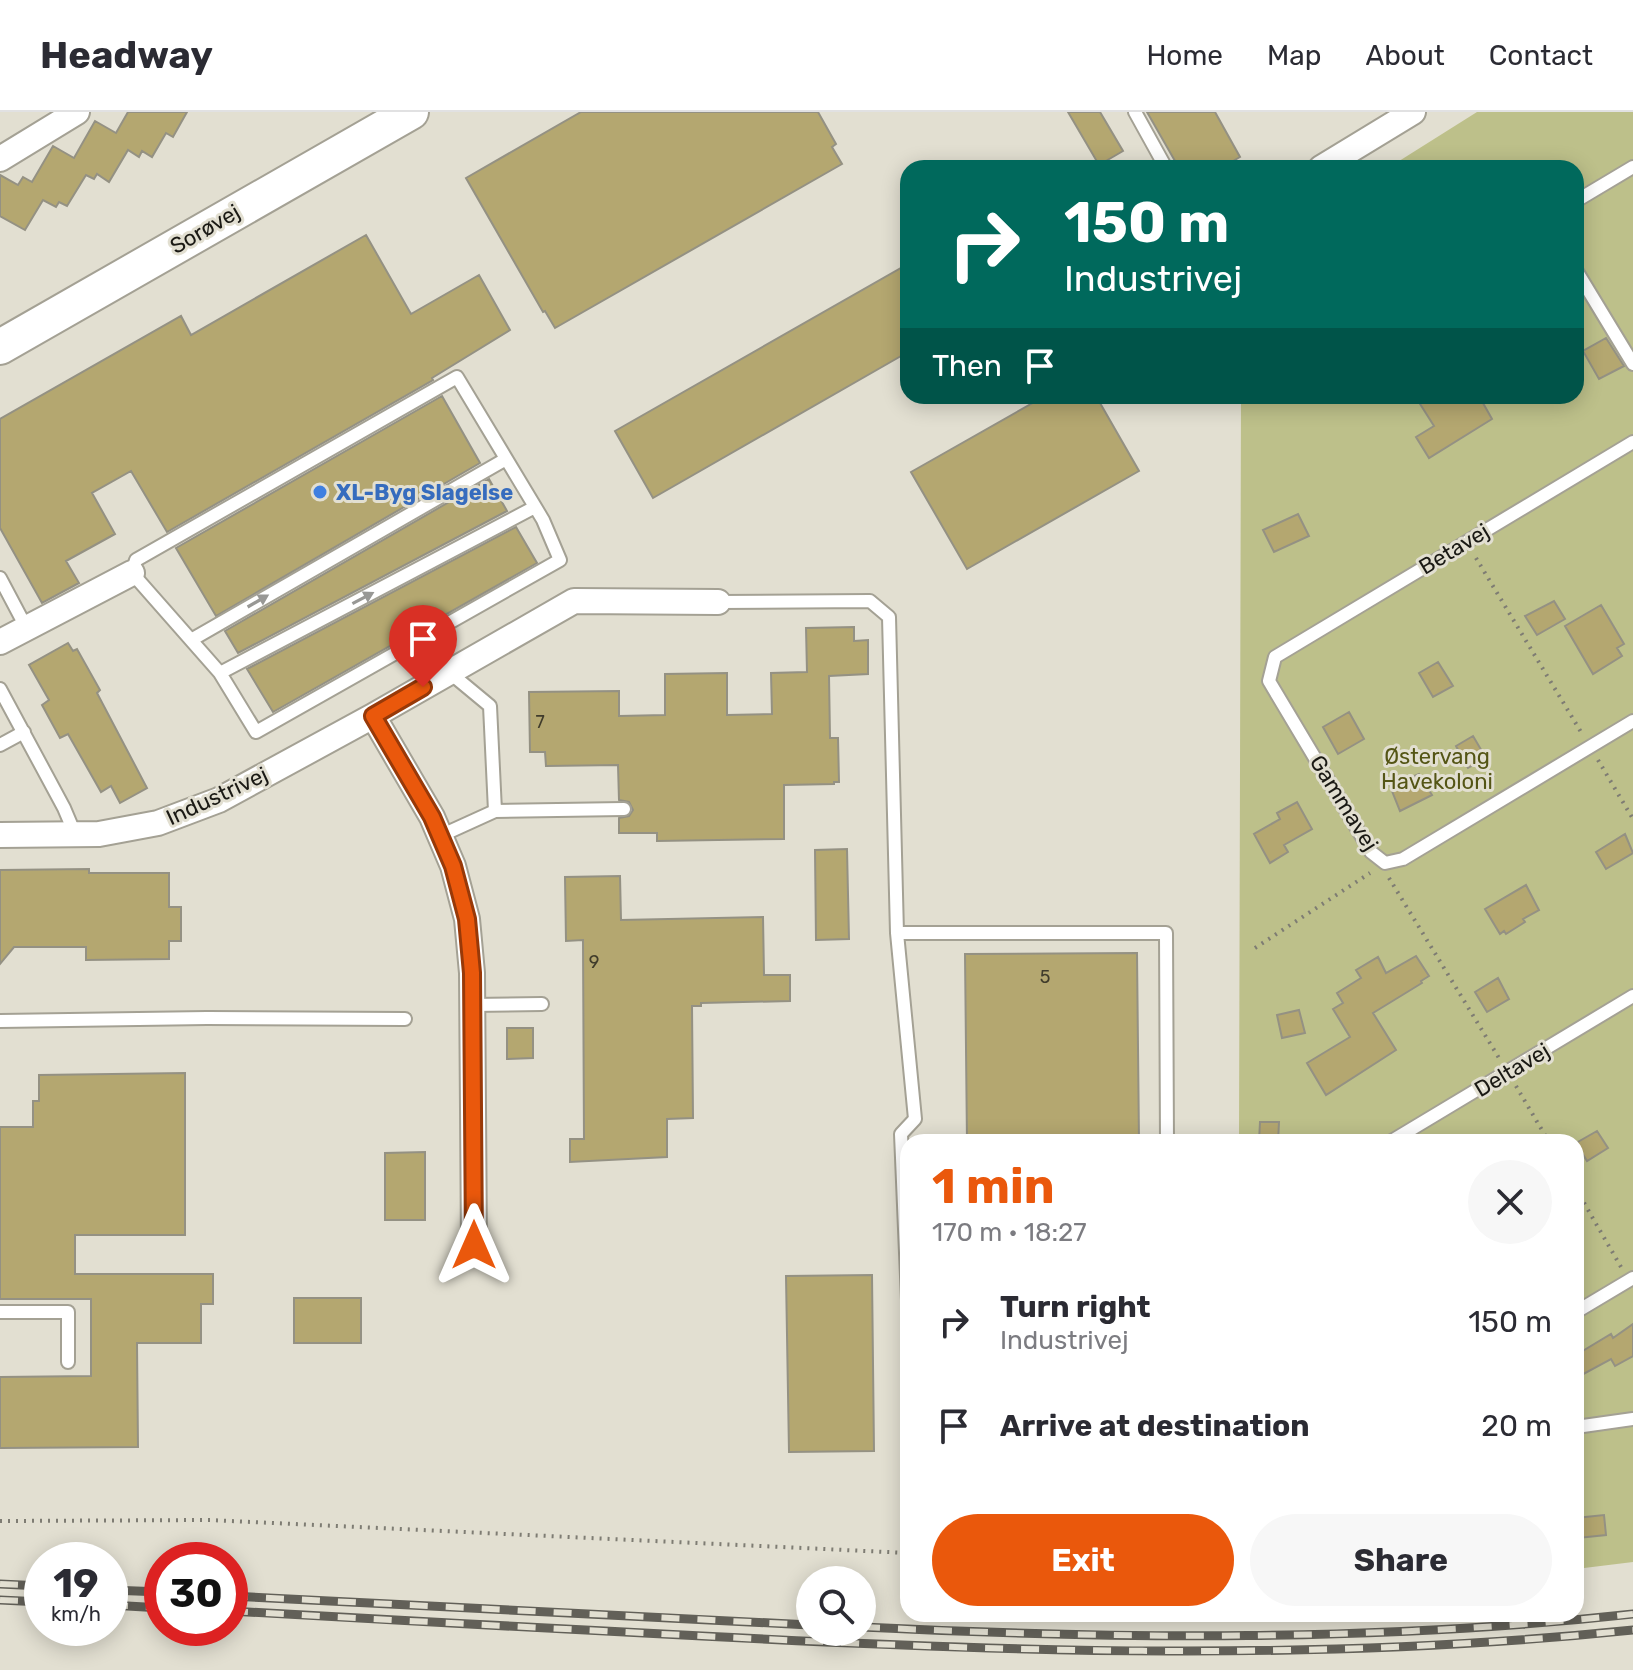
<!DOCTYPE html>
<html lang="en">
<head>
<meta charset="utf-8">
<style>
  body { margin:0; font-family:Rubik,sans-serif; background:#f7f7f7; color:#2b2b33; height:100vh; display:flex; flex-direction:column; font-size:30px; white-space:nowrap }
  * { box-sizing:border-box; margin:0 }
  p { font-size:26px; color:#7c7c81 }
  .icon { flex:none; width:44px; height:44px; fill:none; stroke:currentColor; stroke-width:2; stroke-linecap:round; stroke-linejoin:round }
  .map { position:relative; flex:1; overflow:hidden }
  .panel { position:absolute; left:900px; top:1022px; width:684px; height:488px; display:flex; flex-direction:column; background:#fff; border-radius:24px; box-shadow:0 4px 20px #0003 }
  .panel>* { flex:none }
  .top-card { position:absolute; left:900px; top:48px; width:684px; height:244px; border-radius:24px; box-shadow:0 4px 20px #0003; background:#00695c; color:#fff; overflow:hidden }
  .tools { position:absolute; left:796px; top:1454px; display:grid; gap:16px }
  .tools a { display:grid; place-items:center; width:80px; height:80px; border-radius:50%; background:#fff; box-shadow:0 4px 20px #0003; font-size:40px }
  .speed { position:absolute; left:24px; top:1430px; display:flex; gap:16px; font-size:40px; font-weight:700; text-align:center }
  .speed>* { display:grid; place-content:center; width:104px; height:104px; border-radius:50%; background:#fff; box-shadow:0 4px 20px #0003; line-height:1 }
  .speed small { font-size:20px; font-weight:400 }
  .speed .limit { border:12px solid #d22; background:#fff; color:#111 }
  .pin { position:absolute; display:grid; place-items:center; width:68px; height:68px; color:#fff; margin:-82px -34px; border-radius:50% 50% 50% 0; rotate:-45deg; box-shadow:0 0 8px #0007 }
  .pin .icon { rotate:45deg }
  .me { position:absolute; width:88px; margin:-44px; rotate:0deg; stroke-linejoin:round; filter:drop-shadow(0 0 6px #0008) }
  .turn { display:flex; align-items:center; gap:28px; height:168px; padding:0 32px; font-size:36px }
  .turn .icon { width:104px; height:104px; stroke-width:2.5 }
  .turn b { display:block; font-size:56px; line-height:68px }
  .then { display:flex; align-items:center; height:76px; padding:0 32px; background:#0003; gap:16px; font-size:30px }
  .round { display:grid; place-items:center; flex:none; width:84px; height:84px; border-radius:42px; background:#f7f7f7 }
  .head { display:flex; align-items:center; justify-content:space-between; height:136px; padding:0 32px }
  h1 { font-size:48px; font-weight:700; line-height:60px; color:#ea580c }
  .primary-button { display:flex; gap:16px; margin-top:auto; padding:16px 32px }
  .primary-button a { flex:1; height:92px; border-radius:48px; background:#ea580c; color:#fff; font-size:32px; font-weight:700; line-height:92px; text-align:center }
  .primary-button a+a { background:#f7f7f7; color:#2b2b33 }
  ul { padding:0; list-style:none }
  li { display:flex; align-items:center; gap:24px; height:104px; padding:0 32px }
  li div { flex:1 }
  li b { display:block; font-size:30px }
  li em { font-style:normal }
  header { display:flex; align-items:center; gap:48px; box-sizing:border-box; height:112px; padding:0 40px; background:#fff; border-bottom:2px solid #e1e1e2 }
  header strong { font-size:38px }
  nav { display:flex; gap:44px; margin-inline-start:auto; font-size:28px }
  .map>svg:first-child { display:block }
  .green { fill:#bdc08a }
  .building { fill:#b4a770; stroke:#949183; stroke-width:2 }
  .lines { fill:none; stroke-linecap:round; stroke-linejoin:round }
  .lane-casing { stroke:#a4a194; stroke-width:16 }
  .street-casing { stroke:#a4a194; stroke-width:28 }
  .secondary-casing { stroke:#a4a194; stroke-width:38 }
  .path { stroke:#7e7c73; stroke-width:4; stroke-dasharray:2 6; stroke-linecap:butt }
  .lane { stroke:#fff; stroke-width:12 }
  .street { stroke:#fff; stroke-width:24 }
  .secondary { stroke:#fff; stroke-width:34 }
  .rail-casing { stroke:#626058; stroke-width:9 }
  .rail { stroke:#e2dfd1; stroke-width:6; stroke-dasharray:18; stroke-linecap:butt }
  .oneway { fill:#989895 }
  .route-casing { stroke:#983908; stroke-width:20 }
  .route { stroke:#ea580c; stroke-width:14 }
  .shop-dot { fill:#3f7fe0; stroke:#e2dfd1; stroke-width:3 }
  .labels { text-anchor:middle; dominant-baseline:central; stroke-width:6; stroke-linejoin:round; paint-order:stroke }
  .number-label { font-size:18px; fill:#403c2b }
  .street-label { font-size:22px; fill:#1a1914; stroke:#e2dfd1 }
  .shop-label { font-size:22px; font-weight:bold; fill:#366cbe; stroke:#e2dfd1; text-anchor:start }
  .park-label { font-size:22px; fill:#545515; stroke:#e2dfd1 }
</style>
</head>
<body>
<header>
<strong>Headway</strong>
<nav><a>Home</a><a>Map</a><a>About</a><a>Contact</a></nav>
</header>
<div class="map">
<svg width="1633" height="1558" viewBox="0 0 1633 1558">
  <rect width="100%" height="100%" fill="#e2dfd1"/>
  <path class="green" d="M 1477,0 L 1633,0 L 1633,1450 L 1576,1457 L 1576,1030 L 1239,1030 L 1241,284 L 1576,284 L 1576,56 L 1388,56 Z"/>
  <path class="building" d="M 128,0 L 187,0 L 173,25 L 166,21 L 152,45 L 142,39 L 139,45 L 128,38 L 109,70 L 97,62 L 94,67 L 86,63 L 67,94 L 59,90 L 56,95 L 43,88 L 25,118 L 0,104 L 0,63 L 18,73 L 23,65 L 32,70 L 53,34 L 74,46 L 95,9 L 116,21 Z
    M 581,0 L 818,0 L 836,32 L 832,35 L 842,52 L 555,216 L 545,199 L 543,200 L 466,66 Z
    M 1068,0 L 1100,0 L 1123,39 L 1099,53 Z
    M 1147,0 L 1215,0 L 1240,45 L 1221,56 L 1179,56 Z
    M 366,123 L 411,202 L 479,163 L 510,218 L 432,266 L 433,268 L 167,420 L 131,359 L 92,381 L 115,422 L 66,449 L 79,471 L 42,491 L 0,416 L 0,307 L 181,204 L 191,223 Z
    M 908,152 L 908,240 L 653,386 L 615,319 Z
    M 1606,226 L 1624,254 L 1599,267 L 1583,239 Z
    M 442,284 L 480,351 L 216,504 L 176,436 Z
    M 1045,284 L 1096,284 L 1139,359 L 967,457 L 911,360 Z
    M 1415,284 L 1479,284 L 1492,307 L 1429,346 L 1416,325 L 1434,314 Z
    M 489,367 L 507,399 L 238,541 L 225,519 Z
    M 1298,402 L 1309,424 L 1274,440 L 1263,418 Z
    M 516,415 L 537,451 L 273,600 L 247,557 Z
    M 1554,489 L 1565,507 L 1537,523 L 1525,504 Z
    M 1601,493 L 1624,532 L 1617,536 L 1622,544 L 1593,562 L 1565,514 Z
    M 854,515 L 854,529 L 868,528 L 868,562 L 829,564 L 830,626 L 838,626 L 839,670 L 834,670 L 834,672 L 784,673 L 784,727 L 657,729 L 657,721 L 619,721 L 619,706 L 629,704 L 633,698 L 629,690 L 619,688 L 618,653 L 546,654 L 545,640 L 530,640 L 529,580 L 619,579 L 619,604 L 665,603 L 665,562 L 727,561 L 727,603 L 772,602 L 771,561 L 807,560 L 806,516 Z
    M 68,531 L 73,539 L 77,537 L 100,578 L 97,581 L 147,676 L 120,691 L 111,674 L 101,680 L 68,622 L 60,626 L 42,593 L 49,588 L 29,553 Z
    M 1438,550 L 1453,574 L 1433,585 L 1419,561 Z
    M 1349,600 L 1364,627 L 1338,642 L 1323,615 Z
    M 1473,624 L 1486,646 L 1468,656 L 1456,634 Z
    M 1419,662 L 1432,683 L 1400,699 L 1390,674 Z
    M 1297,690 L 1312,717 L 1284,733 L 1288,740 L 1270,751 L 1254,722 L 1280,707 L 1277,701 Z
    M 1625,722 L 1633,741 L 1606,757 L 1596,740 Z
    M 847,737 L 849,827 L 816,828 L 815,738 Z
    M 89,757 L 89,761 L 169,761 L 169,795 L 181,795 L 181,829 L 169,829 L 169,847 L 86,848 L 86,835 L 14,835 L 0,852 L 0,758 Z
    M 620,764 L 621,808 L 763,805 L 764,863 L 790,863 L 790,889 L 701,891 L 701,894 L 692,894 L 693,1006 L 667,1007 L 667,1045 L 570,1050 L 570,1027 L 584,1027 L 583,828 L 566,829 L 565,765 Z
    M 1526,773 L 1539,798 L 1523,807 L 1525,810 L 1506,822 L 1504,819 L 1500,822 L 1485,797 Z
    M 1137,841 L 1139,1030 L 967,1030 L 965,842 Z
    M 1416,844 L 1429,864 L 1421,869 L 1422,871 L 1373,901 L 1396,938 L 1326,983 L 1307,951 L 1350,925 L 1333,897 L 1343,891 L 1337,881 L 1361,866 L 1356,858 L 1378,845 L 1386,861 Z
    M 1498,866 L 1509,887 L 1487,900 L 1475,880 Z
    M 1299,898 L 1305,921 L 1282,926 L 1277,903 Z
    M 507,916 L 533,916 L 533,946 L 507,947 Z
    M 185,961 L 185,1123 L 75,1123 L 75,1162 L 213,1162 L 213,1192 L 201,1192 L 201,1231 L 137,1231 L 138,1335 L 0,1336 L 0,1265 L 91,1264 L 91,1187 L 0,1187 L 0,1015 L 33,1015 L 33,989 L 39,989 L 39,963 Z
    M 1260,1010 L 1279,1010 L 1278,1030 L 1259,1030 Z
    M 1597,1019 L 1608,1036 L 1587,1049 L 1576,1031 Z
    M 425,1040 L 425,1108 L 385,1108 L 385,1041 Z
    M 872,1163 L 874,1339 L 789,1340 L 786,1164 Z
    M 294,1186 L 361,1186 L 361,1231 L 294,1231 Z
    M 1633,1212 L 1633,1244 L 1615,1254 L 1611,1247 L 1576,1266 L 1576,1243 L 1611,1222 L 1613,1226 Z
    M 1604,1403 L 1606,1423 L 1578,1426 L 1576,1406 Z"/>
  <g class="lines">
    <g class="lane-casing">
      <path id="lane" d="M 1135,0 L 1166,56
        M 1576,89 L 1633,55
        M 1576,158 L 1633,252
        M 457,265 L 543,408 L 560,448 L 256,620 L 220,561 L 132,461 L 136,448 Z
        M 1633,330 L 1275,545 L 1269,569 L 1371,740 L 1385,751 L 1403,747 L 1633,609
        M 0,466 L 27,517
        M 718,490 L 870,489 L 889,505 L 897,821 L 915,1007 L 901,1022 L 908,1188
        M 191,528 L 506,347
        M 220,561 L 535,395
        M 0,577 L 64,696 L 75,722
        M 0,633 L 24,620
        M 495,699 L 624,697
        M 440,724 L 495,699 L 490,594 L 449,560
        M 897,821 L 1166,821 L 1167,1030
        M 472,893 L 542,892
        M 0,909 L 207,906 L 405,907
        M 1390,1030 L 1633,884
        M 0,1200 L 68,1200 L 68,1250
        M 1576,1200 L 1633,1166
        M 1576,1315 L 1633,1307"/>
    </g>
    <g class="street-casing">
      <path id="street" d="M 0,47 L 77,0
        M 1321,56 L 1413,0
        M 0,530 L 132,461
        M 373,604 L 432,705 L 453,754 L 467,807 L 472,861 L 474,1133
        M 0,723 L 99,722 L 158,711 L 219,688 L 373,604 L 574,489 L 718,490"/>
    </g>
    <g class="secondary-casing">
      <path id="secondary" d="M 0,235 L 411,0"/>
    </g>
    <path class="path" d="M 1476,446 L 1581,620
      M 1598,648 L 1633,707
      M 1389,766 L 1499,946
      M 1255,836 L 1370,761
      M 1516,974 L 1549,1030
      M 1576,1077 L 1621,1155
      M 0,1409 L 210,1408 L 908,1441"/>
    <use href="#lane" class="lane"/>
    <use href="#street" class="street"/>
    <use href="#secondary" class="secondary"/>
    <g class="rail-casing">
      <path id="rail" d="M 0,1472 L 42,1474
        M 110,1478 L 162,1480
        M 230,1484 L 810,1513
        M 0,1488 L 42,1490
        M 110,1493 L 162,1496
        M 230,1499 C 387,1508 545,1516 702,1524 C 1012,1540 1323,1550 1633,1518
        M 862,1515 C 1119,1527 1377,1530 1633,1502"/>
    </g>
    <use href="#rail" class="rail"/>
  </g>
  <defs><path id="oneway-solid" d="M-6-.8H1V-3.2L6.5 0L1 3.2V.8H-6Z" transform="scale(2)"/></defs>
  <g class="oneway">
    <use href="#oneway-solid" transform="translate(363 486) rotate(-28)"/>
    <use href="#oneway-solid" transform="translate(258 489) rotate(-30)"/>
  </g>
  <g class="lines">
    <g class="route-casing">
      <path id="route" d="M 423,575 L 373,604 L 432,705 L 453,754 L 467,807 L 472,861 L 474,1133"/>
    </g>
    <use href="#route" class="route"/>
  </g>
  <circle class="shop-dot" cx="320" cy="380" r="8"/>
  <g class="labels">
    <g class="number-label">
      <text x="540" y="610">7</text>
      <text x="594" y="850">9</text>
      <text x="1045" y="865">5</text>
    </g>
    <g class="street-label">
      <text transform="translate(205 117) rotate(-30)">Sorøvej</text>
      <text transform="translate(1454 437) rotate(-31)">Betavej</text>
      <text transform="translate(217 684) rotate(-25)">Industrivej</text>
      <text transform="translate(1344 691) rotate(58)">Gammavej</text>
      <text transform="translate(1512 958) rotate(-31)">Deltavej</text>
    </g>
    <g class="shop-label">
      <text x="336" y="380">XL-Byg Slagelse</text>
    </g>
    <g class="park-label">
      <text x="1437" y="644">Østervang<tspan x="1437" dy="25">Havekoloni</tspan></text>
    </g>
  </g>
</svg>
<div class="tools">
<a><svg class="icon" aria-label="search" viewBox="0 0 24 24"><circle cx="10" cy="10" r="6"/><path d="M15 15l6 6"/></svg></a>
</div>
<div class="speed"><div>19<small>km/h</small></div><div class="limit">30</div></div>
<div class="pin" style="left:423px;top:575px;background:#d93025"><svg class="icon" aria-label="arrive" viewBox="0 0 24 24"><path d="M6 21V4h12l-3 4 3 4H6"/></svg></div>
<svg class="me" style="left:474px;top:1133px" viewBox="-20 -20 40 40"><path d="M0-17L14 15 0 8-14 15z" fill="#ea580c" stroke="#fff" stroke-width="4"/></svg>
<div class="top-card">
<div class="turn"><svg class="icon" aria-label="right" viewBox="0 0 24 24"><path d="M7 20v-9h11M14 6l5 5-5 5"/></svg><div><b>150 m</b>Industrivej</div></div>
<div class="then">Then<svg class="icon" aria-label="arrive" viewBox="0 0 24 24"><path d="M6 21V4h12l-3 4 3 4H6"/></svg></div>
</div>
<section class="panel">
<div class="head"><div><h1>1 min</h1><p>170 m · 18:27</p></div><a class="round"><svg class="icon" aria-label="close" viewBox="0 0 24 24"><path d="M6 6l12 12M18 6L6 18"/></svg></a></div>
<ul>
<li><svg class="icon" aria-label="right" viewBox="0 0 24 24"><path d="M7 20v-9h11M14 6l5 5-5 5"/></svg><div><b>Turn right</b><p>Industrivej</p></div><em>150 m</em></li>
<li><svg class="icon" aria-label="arrive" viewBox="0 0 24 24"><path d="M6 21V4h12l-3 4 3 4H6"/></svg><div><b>Arrive at destination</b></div><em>20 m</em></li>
</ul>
<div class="primary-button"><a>Exit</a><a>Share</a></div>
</section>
</div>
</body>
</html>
